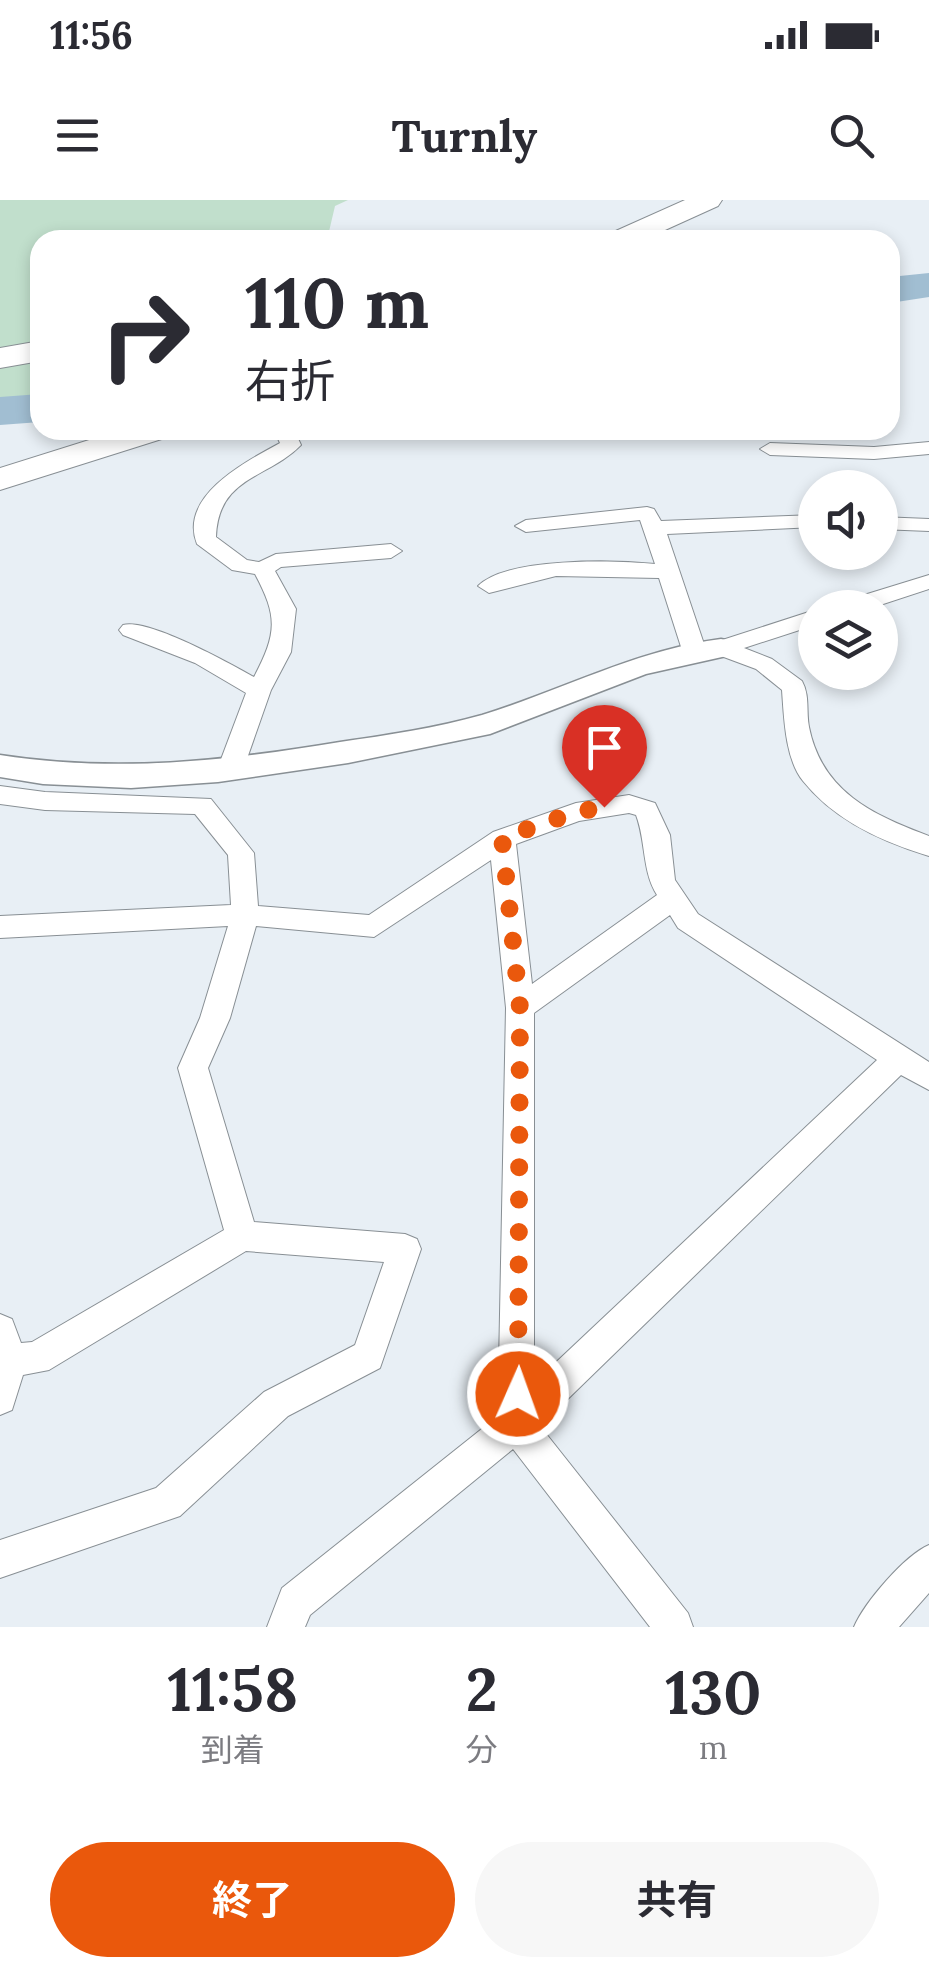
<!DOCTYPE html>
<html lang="ja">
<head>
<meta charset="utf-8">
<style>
  body { margin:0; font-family:Lora,"Noto Sans JP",serif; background:#f7f7f7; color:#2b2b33; height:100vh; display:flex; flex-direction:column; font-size:38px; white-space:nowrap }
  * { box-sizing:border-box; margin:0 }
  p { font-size:32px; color:#7c7c81 }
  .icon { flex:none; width:55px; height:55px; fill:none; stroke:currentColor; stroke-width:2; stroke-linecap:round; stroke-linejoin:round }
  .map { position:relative; height:1427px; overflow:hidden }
  .details { display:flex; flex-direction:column; background:#fff; flex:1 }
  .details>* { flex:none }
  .banner { position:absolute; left:30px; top:30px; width:870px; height:210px; border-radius:30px; box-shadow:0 5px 15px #0003; background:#fff; color:#2b2b33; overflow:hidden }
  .buttons { position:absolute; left:798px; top:270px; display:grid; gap:20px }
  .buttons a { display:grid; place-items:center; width:100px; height:100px; border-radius:50%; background:#fff; box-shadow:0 5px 15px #0003; font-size:50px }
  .pin { position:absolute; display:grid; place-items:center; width:85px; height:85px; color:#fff; margin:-102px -42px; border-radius:50% 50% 50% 0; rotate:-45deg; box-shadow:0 0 10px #0007 }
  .pin .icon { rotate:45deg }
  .me { position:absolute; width:110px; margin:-55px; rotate:2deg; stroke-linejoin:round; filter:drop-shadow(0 0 8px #0008) }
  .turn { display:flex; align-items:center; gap:35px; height:210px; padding:0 50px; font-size:45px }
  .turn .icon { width:130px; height:130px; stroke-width:2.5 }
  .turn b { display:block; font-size:70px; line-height:85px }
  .eta { display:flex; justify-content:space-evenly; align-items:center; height:170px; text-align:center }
  .eta b { font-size:60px; font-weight:700; line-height:70px }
  .button { display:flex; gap:20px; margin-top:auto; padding:20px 50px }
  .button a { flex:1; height:115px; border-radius:60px; background:#ea580c; color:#fff; font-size:40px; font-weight:700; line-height:115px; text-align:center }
  .button a+a { background:#f7f7f7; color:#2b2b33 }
  .status { display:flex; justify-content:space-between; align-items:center; height:70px; padding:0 50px; background:#fff; direction:ltr }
  .status svg { height:28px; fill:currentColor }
  header { display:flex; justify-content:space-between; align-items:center; height:130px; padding:0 50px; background:#fff; font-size:45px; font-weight:700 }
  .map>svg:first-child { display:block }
  .green { fill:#c1dfcc }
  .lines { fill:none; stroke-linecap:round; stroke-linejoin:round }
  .river { fill:#a1bed2; fill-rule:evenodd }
  .minor-casing { stroke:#888f94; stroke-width:2 }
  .tertiary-casing { stroke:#888f94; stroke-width:3 }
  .trunk-casing { stroke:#888f94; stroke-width:2 }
  .minor { fill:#fff; fill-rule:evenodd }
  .tertiary { fill:#fff; fill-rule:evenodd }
  .trunk { fill:#fff; fill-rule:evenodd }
  .route { stroke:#ea580c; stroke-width:18; stroke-dasharray:0 32.4 }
</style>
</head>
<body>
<div class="status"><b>11:56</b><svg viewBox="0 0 49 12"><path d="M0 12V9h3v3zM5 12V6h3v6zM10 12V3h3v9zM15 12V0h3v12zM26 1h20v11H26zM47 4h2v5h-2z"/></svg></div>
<header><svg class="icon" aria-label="menu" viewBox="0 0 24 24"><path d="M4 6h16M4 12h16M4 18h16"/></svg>Turnly<svg class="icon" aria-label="search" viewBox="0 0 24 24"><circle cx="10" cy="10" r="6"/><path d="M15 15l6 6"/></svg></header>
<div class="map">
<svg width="929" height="1427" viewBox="0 0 929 1427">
  <rect width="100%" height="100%" fill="#e8eff5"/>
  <path class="green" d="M 0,0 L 348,0 L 335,6 L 327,40 L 40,40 L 40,213 L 0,221 Z"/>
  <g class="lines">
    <path class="river" d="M 929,73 L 929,97 L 890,103 L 890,77 Z
      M 40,194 L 40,222 L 0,225 L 0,197 Z"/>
    <g class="minor-casing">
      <path id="minor" d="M 274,230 L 294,230 L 301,245 C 268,279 218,276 216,337 L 247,360 L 259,362 L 276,354 L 391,344 L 402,351 L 391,358 L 281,367 L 275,371 L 296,409 L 291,452 L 271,490 L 243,570 L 230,579 L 217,570 L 246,493 L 195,463 L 123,435 L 119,430 L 123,425 C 148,418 229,463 254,477 C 277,433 278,417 255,374 L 232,370 L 197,344 C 178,296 247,261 280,243 Z
        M 929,242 L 929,254 L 874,259 L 770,255 L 760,249 L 770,243 L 874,247 Z
        M 647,307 L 654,309 L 661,321 L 815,315 L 815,327 L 667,334 L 706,450 L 694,457 L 682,450 L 659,378 L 556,376 L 489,393 L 478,386 C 506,357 615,360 655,364 L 640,320 L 526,332 L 515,326 L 526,320 Z
        M 880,317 L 929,319 L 929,331 L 880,329 Z
        M 929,375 L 929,389 L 871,408 L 835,408 L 838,403 Z
        M 815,410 L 815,425 L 744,448 L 772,459 L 802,481 C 810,495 806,512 809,527 C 822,592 873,615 929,636 L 929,656 C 882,642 834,620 803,581 C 785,559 784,517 782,490 L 756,469 L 713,453 L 709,448 L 713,443 Z
        M 0,586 L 45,592 L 211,599 L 254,653 L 258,706 L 369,715 L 493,632 L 576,603 L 629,595 L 655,603 L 670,635 L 675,680 L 698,714 L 929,862 L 929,890 L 901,875 L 540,1226 L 688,1413 L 693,1427 L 650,1427 L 513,1249 L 310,1415 L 305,1427 L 267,1427 L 282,1388 L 498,1216 L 506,808 L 491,660 L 374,737 L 256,726 L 230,818 L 208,868 L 254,1022 L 405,1034 L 417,1039 L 421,1049 L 380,1168 L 288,1216 L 180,1316 L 0,1378 L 0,1340 L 156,1288 L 264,1192 L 355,1145 L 384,1062 L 246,1051 L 49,1170 L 23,1175 L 12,1210 L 0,1215 L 0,1114 L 12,1119 L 21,1143 L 32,1142 L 224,1030 L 178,868 L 200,818 L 228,726 L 0,738 L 0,716 L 231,705 L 228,655 L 195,614 L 45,610 L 0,604 ZM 629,613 L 636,615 C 646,641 642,672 657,695 L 532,784 L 516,644 L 579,621 ZM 670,715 L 678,728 L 877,860 L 534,1183 L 534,813 Z
        M 929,1345 L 929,1393 L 899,1427 L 854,1427 C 864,1403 905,1355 929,1345 Z"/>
    </g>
    <g class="tertiary-casing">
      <path id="tertiary" d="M 721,439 L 731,441 L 736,448 L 731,455 L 646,474 L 490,534 L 348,563 L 218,582 L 131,588 L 43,584 L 0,577 L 0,555 C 115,573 226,561 340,542 C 388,535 436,528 482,515 C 563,490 636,450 721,439 Z"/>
    </g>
    <g class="trunk-casing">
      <path id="trunk" d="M 685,0 L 722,0 L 718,6 L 643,40 L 604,40 L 609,34 Z
        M 40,141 L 40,161 L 0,168 L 0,148 Z
        M 121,230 L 173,230 L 168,237 L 0,290 L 0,268 Z"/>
    </g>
    <use href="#minor" class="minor"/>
    <use href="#tertiary" class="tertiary"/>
    <use href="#trunk" class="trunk"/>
  </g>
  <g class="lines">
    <path class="route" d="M 518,1194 L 520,808 L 502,638 L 576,612 L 604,607"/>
  </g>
</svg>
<div class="buttons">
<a><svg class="icon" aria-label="sound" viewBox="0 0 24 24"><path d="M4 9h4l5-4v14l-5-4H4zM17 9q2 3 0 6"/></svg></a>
<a><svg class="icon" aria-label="layers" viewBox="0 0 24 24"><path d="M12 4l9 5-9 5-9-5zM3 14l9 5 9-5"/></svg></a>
</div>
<div class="pin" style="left:604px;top:607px;background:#d93025"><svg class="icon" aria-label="arrive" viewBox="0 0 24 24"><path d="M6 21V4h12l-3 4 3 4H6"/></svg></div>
<svg class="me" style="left:518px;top:1194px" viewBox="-20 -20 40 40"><circle r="17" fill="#ea580c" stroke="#fff" stroke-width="3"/><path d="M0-11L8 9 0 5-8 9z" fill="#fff"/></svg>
<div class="banner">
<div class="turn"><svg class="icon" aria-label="right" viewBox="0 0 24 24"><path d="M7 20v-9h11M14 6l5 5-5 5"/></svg><div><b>110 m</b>右折</div></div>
</div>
</div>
<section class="details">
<div class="eta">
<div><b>11:58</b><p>到着</p></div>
<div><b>2</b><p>分</p></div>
<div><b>130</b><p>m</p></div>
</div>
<div class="button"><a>終了</a><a>共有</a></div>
</section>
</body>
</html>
